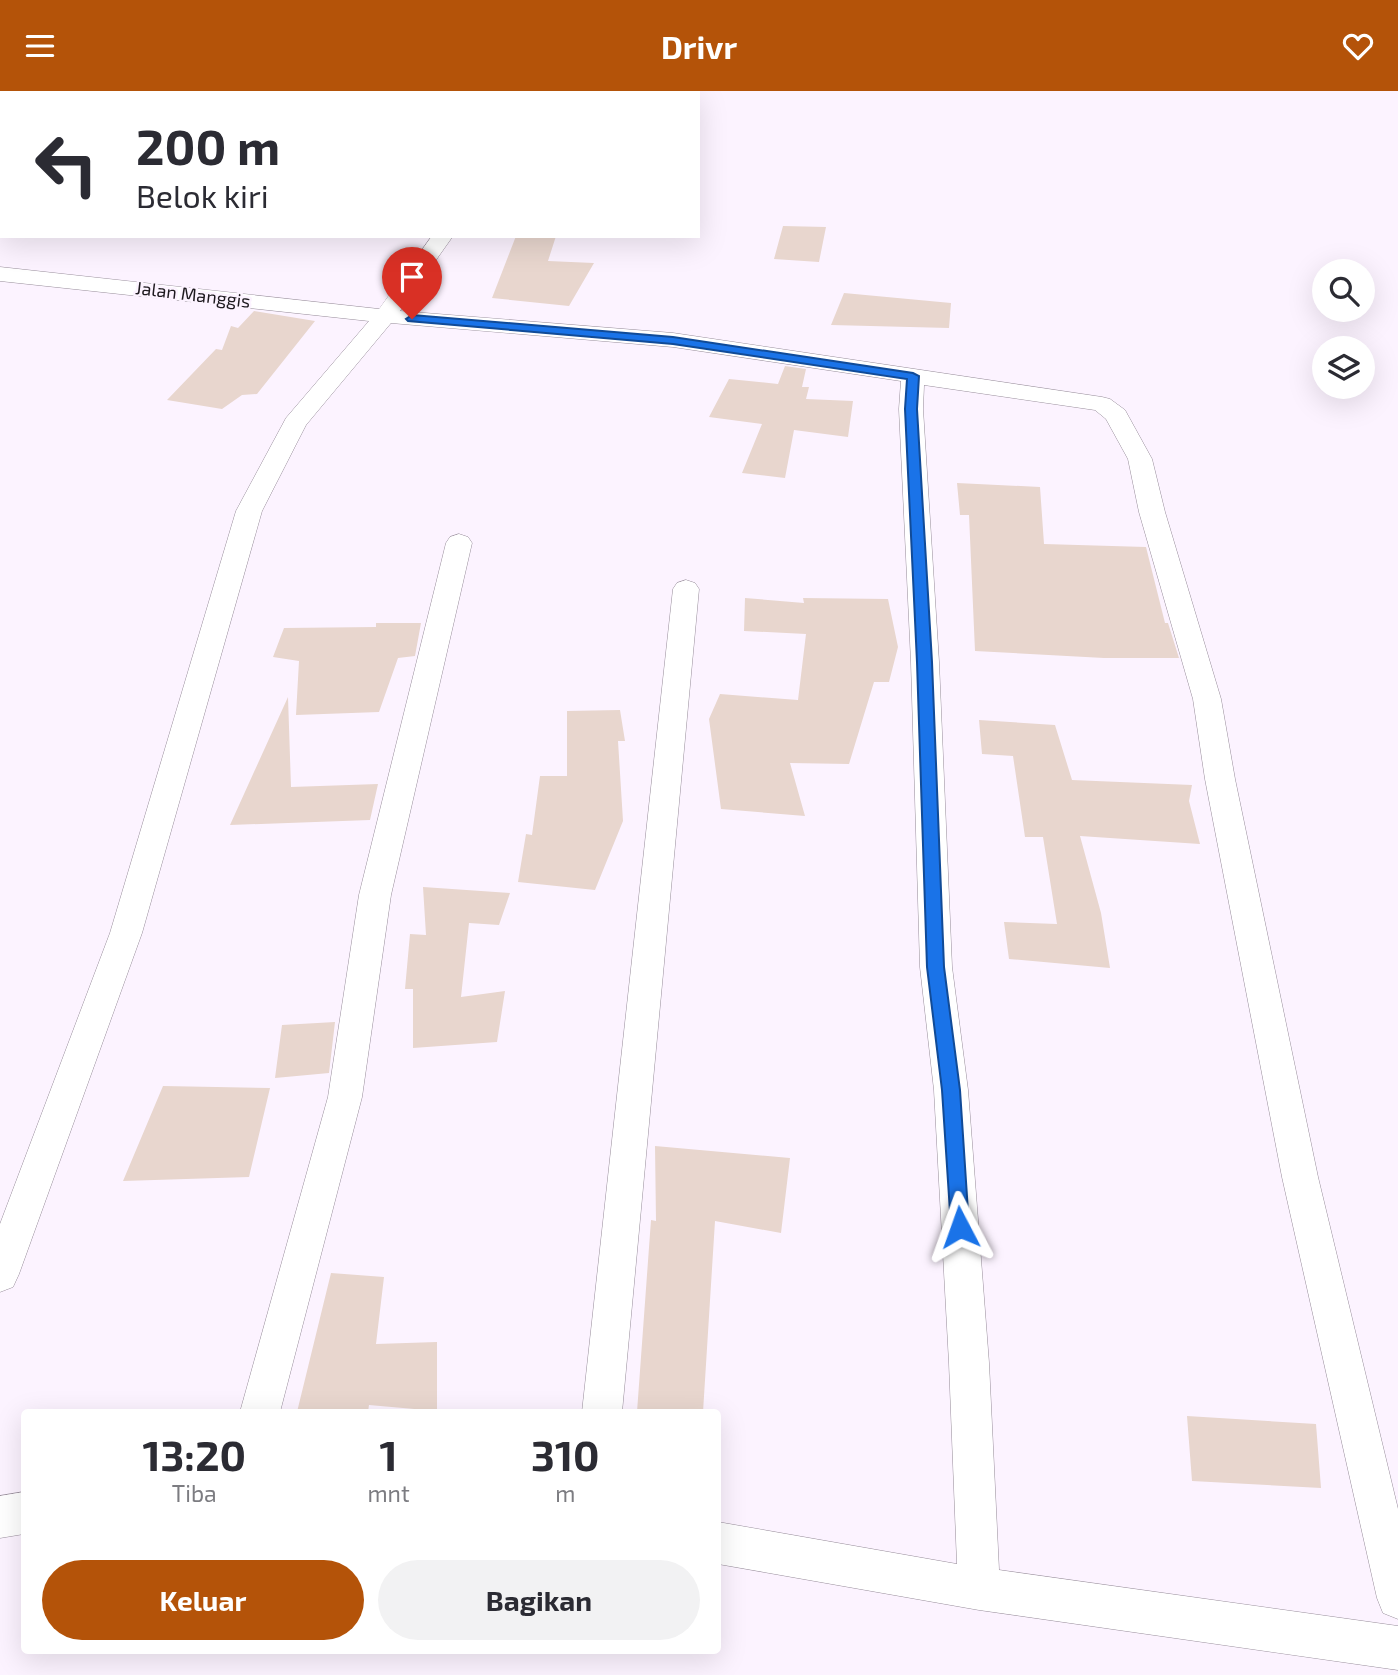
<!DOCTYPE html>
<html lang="id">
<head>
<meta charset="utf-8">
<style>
  body { margin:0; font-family:"Exo 2",sans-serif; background:#f2f2f3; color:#2b2b33; height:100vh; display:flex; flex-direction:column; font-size:26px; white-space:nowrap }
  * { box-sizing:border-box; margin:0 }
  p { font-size:23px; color:#7c7c81 }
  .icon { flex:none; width:38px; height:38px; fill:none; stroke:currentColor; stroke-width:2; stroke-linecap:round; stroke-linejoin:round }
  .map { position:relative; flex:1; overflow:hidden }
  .drawer { position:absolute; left:21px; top:1318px; width:700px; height:245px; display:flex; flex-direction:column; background:#fff; border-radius:7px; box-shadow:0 7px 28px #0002 }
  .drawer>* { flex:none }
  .top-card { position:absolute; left:0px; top:0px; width:700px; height:147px; box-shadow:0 7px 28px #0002; background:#fff; color:#2b2b33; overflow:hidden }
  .fabs { position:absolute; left:1312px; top:168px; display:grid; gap:14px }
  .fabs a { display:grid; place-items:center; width:63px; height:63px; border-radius:50%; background:#fff; box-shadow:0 7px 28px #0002; font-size:35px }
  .pin { position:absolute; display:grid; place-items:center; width:60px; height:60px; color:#fff; margin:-72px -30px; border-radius:50% 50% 50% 0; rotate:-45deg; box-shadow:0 0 7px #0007 }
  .pin .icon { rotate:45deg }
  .me { position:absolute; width:77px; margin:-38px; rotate:356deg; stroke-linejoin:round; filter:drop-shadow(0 0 5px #0008) }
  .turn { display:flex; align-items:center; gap:24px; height:147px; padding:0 21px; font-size:32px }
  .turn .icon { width:91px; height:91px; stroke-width:2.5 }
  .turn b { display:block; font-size:49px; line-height:60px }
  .eta { display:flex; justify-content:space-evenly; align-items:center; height:119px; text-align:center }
  .eta b { font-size:42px; font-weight:700; line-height:49px }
  .button { display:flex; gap:14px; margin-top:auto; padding:14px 21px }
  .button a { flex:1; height:80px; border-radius:42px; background:#b45309; color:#fff; font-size:28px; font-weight:700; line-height:80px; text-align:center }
  .button a+a { background:#f2f2f3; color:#2b2b33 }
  header { display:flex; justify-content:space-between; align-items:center; height:91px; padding:0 21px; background:#b45309; color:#fff; font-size:32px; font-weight:700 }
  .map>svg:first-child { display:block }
  .building { fill:#e8d6ce }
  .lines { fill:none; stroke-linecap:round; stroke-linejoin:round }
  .street-casing { stroke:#978d9a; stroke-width:1 }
  .street { fill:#fff; fill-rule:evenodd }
  .route { fill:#1a73e8; stroke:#114b97; stroke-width:2 }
  .labels { text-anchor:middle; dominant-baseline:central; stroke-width:5; stroke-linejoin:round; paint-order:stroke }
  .far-street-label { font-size:18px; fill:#1e1a1f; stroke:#fcf3ff }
</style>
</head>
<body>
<header><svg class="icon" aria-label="menu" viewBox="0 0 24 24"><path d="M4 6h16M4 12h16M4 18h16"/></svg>Drivr<svg class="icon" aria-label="heart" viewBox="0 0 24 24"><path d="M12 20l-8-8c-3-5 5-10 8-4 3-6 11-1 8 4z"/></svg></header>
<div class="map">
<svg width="1398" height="1584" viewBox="0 0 1398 1584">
  <rect width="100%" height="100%" fill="#fcf3ff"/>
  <path class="building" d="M 783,135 L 826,136 L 819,171 L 774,168 Z
    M 516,145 L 556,145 L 548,170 L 594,172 L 569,215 L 492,207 Z
    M 844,202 L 951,212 L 949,237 L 831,234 Z
    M 254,220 L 315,230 L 257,303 L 242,304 L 222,318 L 167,309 L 216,258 L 222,259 L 231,235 L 238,237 Z
    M 785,275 L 806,278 L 802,296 L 809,296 L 806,308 L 853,310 L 848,346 L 794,339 L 785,387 L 742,382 L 762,333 L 709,326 L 729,288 L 778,293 Z
    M 957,392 L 1040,396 L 1044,453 L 1146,456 L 1165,532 L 1168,532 L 1179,567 L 1104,567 L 975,560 L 969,424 L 960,424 Z
    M 745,507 L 804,512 L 803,507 L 888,508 L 898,556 L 889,591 L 874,591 L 849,673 L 790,672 L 805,725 L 721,718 L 709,628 L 720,603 L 798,609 L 806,543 L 744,540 Z
    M 376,532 L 421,532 L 415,565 L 398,567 L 379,621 L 296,624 L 299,570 L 273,566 L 284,537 L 376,536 Z
    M 288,606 L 291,696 L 378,693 L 370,729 L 230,734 Z
    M 620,619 L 625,650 L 618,650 L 623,730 L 595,799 L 518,791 L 526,743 L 532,744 L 540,685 L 567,685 L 567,620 Z
    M 979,629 L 1055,634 L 1072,689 L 1192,694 L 1189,710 L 1200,753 L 1080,745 L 1101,822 L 1110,877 L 1009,868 L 1004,831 L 1057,833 L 1043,746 L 1025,746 L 1013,665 L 982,663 Z
    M 423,796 L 510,802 L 499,834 L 469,832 L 461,906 L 505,900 L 497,951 L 413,957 L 413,898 L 405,898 L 410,843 L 426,844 Z
    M 335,931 L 329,982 L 275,987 L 282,934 Z
    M 163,995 L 270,997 L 249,1086 L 123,1090 Z
    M 655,1055 L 790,1067 L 781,1142 L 715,1130 L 703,1321 L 637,1321 L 651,1129 L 656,1130 Z
    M 331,1182 L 384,1186 L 376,1253 L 437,1251 L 437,1320 L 369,1314 L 368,1321 L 297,1321 Z
    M 1187,1325 L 1316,1333 L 1321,1397 L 1192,1390 Z"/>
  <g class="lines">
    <g class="street-casing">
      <path id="street" d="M 539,0 L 557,0 L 538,2 Z
        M 432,145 L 453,145 L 400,220 L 673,242 L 1102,306 L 1110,308 L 1125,319 L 1152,368 L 1165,421 L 1221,608 L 1235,688 L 1318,1086 L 1398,1418 L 1398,1528 L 1383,1522 L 1377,1507 L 1282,1086 L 1205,688 L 1193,608 L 1139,421 L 1128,368 L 1106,328 L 1095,319 L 924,294 L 923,318 L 939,571 L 952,876 L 968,999 L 989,1272 L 999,1479 L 1398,1535 L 1398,1579 L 979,1519 L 718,1473 L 718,1431 L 957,1473 L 949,1272 L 934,999 L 920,876 L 911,571 L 899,318 L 901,290 L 673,256 L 391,232 L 306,334 L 262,420 L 142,842 L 19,1183 L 13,1196 L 0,1201 L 0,1133 L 110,842 L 236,420 L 286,327 L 369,230 L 0,190 L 0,176 L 379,218 Z
        M 459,443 L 468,446 L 472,452 L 391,804 L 362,1006 L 280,1321 L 240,1321 L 328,1006 L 359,804 L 446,452 L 450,446 Z
        M 686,489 L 695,492 L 699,498 L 622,1321 L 582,1321 L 673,498 L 677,492 Z
        M 24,1401 L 24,1443 L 0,1447 L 0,1405 Z"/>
    </g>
    <use href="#street" class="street"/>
  </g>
  <path class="route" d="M 412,224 L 673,246 L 913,282 L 919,285 L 917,318 L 932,571 L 944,876 L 960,999 L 969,1136 L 966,1142 L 960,1145 L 953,1142 L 951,1136 L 942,999 L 927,876 L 917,571 L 905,318 L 907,288 L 673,253 L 408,230 L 406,228 Z"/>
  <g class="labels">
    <g class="far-street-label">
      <text transform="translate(193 203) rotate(7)">Jalan Manggis</text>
    </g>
  </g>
</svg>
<div class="fabs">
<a><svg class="icon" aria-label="search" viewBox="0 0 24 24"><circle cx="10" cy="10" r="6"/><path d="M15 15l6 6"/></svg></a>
<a><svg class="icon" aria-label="layers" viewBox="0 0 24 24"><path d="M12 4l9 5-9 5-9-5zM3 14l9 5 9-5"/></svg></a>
</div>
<div class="pin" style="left:412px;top:228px;background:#d93025"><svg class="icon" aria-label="arrive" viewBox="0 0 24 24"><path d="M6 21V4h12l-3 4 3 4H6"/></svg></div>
<svg class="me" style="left:960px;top:1136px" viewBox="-20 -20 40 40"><path d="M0-17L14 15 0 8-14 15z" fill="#1a73e8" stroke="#fff" stroke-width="4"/></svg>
<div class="top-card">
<div class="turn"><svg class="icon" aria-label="left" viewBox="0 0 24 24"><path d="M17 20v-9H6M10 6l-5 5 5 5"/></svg><div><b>200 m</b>Belok kiri</div></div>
</div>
<section class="drawer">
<div class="eta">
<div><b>13:20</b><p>Tiba</p></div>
<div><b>1</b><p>mnt</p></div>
<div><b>310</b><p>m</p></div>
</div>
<div class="button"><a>Keluar</a><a>Bagikan</a></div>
</section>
</div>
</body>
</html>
